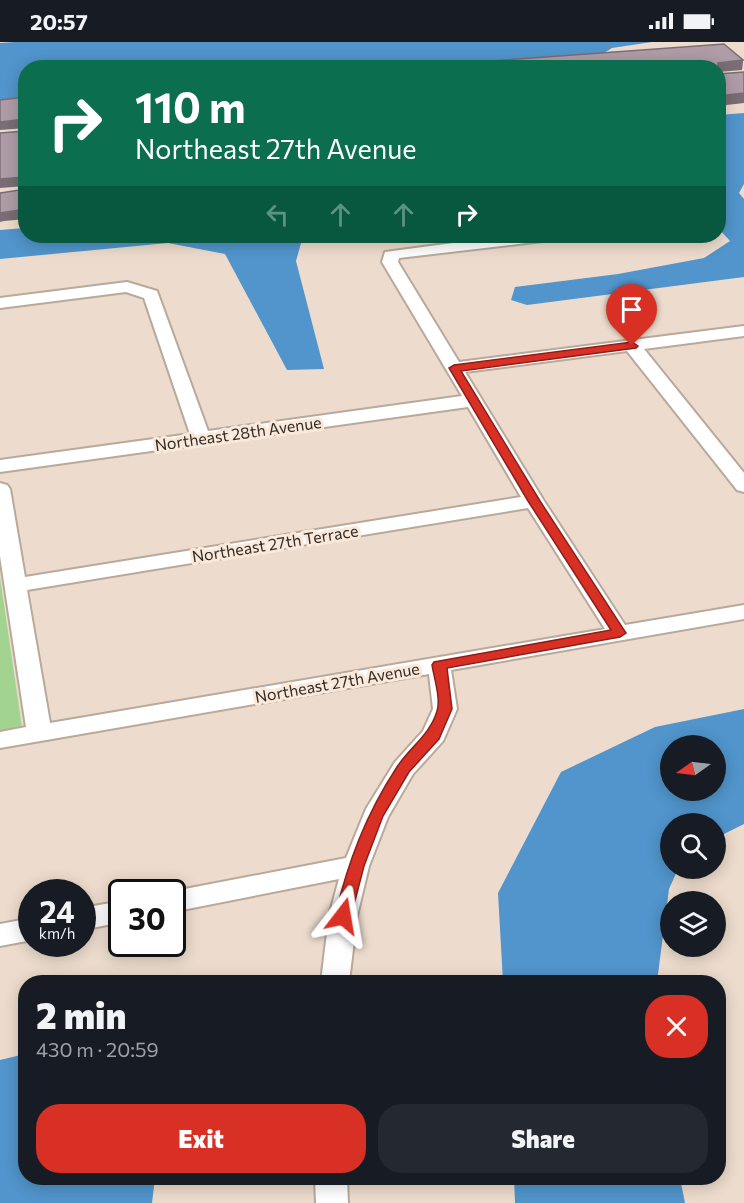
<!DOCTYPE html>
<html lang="en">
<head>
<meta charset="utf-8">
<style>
  body { margin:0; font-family:Commissioner,sans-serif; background:#242831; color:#f1f3f6; height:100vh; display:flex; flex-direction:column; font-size:22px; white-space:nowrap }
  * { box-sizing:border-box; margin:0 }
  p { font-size:20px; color:#9ea1a6 }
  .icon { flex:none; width:33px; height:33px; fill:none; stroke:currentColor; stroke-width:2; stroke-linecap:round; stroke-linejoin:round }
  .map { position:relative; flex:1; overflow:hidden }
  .sheet { position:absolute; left:18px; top:933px; width:708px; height:210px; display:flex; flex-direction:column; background:#171b24; border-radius:24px; box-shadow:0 3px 15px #0003 }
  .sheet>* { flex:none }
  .hud { position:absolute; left:18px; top:18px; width:708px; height:183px; border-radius:24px; box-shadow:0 3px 15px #0003; background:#0b6e4f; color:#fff; overflow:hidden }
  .needle { width:39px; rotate:256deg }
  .fabs { position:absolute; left:660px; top:693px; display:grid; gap:12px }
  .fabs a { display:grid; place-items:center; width:66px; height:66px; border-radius:50%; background:#171b24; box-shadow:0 3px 15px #0003; font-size:30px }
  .speed { position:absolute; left:18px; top:837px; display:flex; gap:12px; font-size:30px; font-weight:700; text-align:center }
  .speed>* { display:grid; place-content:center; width:78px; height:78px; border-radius:50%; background:#171b24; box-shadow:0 3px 15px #0003; line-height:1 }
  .speed small { font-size:15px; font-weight:400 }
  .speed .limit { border:3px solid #111; border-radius:9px; background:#fff; color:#111 }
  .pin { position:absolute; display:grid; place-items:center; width:51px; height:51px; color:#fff; margin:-62px -26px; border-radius:50% 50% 50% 0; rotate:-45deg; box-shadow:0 0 6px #0007 }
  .pin .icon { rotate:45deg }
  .me { position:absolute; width:66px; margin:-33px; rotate:14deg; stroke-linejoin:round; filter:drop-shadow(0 0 4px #0008) }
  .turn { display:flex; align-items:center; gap:21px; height:126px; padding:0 18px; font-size:27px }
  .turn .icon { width:78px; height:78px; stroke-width:2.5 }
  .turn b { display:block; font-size:42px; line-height:51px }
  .lanes { display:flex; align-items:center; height:57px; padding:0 18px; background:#0003; justify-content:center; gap:30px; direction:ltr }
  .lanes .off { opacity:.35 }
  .round { display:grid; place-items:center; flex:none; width:63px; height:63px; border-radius:24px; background:#242831 }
  .summary { display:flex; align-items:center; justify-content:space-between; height:102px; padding:0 18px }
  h1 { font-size:36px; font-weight:800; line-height:45px }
  .button { display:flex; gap:12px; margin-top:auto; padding:12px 18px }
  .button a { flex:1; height:69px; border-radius:24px; background:#d93025; color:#fff; font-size:24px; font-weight:800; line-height:69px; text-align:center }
  .button a+a { background:#242831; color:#f1f3f6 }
  .status { display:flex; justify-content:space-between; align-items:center; height:42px; padding:0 30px; background:#171b24; direction:ltr }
  .status svg { height:16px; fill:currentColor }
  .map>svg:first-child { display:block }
  .green { fill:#a2d390 }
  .water { fill:#5195cc; fill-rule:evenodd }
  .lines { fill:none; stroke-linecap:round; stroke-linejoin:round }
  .street-casing { stroke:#b8a99b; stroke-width:4 }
  .street { fill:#fff; fill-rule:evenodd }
  .wall { fill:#968690 }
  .shaded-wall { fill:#7a6d75 }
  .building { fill:#af9ca7; stroke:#7a6d75; stroke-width:1.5 }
  .route { fill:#d93025; stroke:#8d1f18; stroke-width:1.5 }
  .labels { text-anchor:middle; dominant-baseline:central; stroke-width:6; stroke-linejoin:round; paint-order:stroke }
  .street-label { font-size:16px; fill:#312b25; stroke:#fae9da }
</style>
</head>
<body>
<div class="status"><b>20:57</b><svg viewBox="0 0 49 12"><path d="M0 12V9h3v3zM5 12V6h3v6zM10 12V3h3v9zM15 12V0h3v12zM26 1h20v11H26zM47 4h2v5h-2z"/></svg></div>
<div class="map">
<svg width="744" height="1161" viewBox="0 0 744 1161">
  <rect width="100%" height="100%" fill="#eddccd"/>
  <path class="green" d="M 0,535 L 22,685 L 0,689 Z"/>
  <path class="water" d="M 15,0 L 652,0 L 612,6 L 594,17 L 478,25 L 26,26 L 25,60 L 0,62 L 0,1 Z
    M 744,71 L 744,142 L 739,151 L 744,157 L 744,235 L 527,263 L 511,258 L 515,245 L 618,232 L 704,216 L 730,199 L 719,187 L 719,73 Z
    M 25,186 L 26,194 L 303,194 L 296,219 L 324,327 L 287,328 L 225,212 L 168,201 L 0,217 L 0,188 Z
    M 744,667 L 744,782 L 716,796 L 716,782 L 670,782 L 670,826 L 678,827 L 669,847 L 657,940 L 503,940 L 498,851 L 561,730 L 655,685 ZM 670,704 L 716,704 L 716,748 L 670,748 Z
    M 25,1012 L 26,1136 L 155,1136 L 152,1161 L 0,1161 L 0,1018 Z
    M 514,1136 L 680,1136 L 685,1161 L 515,1161 Z"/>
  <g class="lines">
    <g class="street-casing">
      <path id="street" d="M 506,194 L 551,194 L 543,199 L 399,216 L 398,220 L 459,320 L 744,284 L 744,294 L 644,307 L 744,431 L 744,450 L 737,448 L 627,309 L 465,330 L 544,459 L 625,583 L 744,563 L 744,577 L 451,628 L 457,667 L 443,699 L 413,732 L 388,775 L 369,824 L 357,874 L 349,940 L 321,940 L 329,874 L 339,837 L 172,870 L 172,850 L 169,850 L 346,816 L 366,767 L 395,720 L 423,689 L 433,667 L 429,632 L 0,706 L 0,690 L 26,685 L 0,514 L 0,441 L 7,443 L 10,447 L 25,535 L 521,455 L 468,365 L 0,430 L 0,418 L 190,392 L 144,256 L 126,250 L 0,266 L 0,256 L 127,240 L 157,249 L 208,389 L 462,354 L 382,220 L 385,210 ZM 528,466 L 605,587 L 50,681 L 27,548 Z
        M 122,859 L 122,880 L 82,888 L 82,866 Z
        M 32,876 L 32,898 L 0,904 L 0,882 Z
        M 315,1136 L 347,1136 L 348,1161 L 316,1161 Z"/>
    </g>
    <use href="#street" class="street"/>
  </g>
  <path class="wall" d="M 743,18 L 742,28 L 718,26 L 394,26 Z"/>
  <path class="shaded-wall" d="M 743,18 L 742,28 L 718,30 L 718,26 L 717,26 L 718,21 Z
    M 744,51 L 744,61 L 718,64 L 718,54 Z
    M 25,77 L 26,86 L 0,88 L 0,80 Z
    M 25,135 L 26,144 L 0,146 L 0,137 Z
    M 26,167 L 26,177 L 4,179 L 0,180 L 0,171 Z"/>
  <path class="building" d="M 724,2 L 743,18 L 718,21 L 718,26 L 652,26 L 649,23 L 614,26 L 394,26 Z
    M 744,30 L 744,51 L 718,54 L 718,32 Z
    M 26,55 L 26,78 L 25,77 L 0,80 L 0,58 Z
    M 25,89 L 26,89 L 26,136 L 25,135 L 0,137 L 0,91 Z
    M 26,147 L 26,167 L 0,171 L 0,151 Z"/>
  <path class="route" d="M 632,300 L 638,304 L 636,306 L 461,329 L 540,459 L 626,591 L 620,595 L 447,626 L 452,667 L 439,697 L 409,730 L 383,774 L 364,824 L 351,874 L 349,878 L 343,880 L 337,878 L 335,874 C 348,820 366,772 397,725 C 410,705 430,693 437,669 C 441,657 434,636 432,623 L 434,620 L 611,588 L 528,459 L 449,326 L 454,323 Z"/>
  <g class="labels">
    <g class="street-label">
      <text transform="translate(238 391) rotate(-8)">Northeast 28th Avenue</text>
      <text transform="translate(275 501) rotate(-9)">Northeast 27th Terrace</text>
      <text transform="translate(337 640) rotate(-10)">Northeast 27th Avenue</text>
    </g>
  </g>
</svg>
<div class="fabs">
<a><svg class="needle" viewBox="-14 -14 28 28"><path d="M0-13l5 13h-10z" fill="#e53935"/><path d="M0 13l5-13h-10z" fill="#9ea1a6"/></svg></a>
<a><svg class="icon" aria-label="search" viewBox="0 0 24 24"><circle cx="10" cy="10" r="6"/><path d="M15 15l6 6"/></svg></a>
<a><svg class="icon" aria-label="layers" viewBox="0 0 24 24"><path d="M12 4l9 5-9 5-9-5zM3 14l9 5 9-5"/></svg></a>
</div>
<div class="speed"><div>24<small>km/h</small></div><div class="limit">30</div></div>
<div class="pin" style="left:632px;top:304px;background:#d93025"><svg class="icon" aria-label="arrive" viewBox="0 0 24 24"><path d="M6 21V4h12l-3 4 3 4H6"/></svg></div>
<svg class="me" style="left:343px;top:874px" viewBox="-20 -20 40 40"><path d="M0-17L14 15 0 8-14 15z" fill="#d93025" stroke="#fff" stroke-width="4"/></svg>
<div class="hud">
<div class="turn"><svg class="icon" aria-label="right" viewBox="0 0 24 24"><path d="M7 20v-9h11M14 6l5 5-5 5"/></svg><div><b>110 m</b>Northeast 27th Avenue</div></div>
<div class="lanes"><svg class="icon off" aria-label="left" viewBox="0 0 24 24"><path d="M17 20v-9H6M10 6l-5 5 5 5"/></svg><svg class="icon off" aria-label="ahead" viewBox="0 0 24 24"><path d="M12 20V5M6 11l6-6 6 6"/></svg><svg class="icon off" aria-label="ahead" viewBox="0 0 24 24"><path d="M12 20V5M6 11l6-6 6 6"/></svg><svg class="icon" aria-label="right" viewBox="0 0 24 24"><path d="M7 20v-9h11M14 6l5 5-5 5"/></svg></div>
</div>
<section class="sheet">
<div class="summary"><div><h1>2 min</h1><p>430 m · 20:59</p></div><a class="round" style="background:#d93025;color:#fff"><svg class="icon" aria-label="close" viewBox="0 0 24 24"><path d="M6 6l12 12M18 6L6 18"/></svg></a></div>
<div class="button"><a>Exit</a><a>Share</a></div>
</section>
</div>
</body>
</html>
